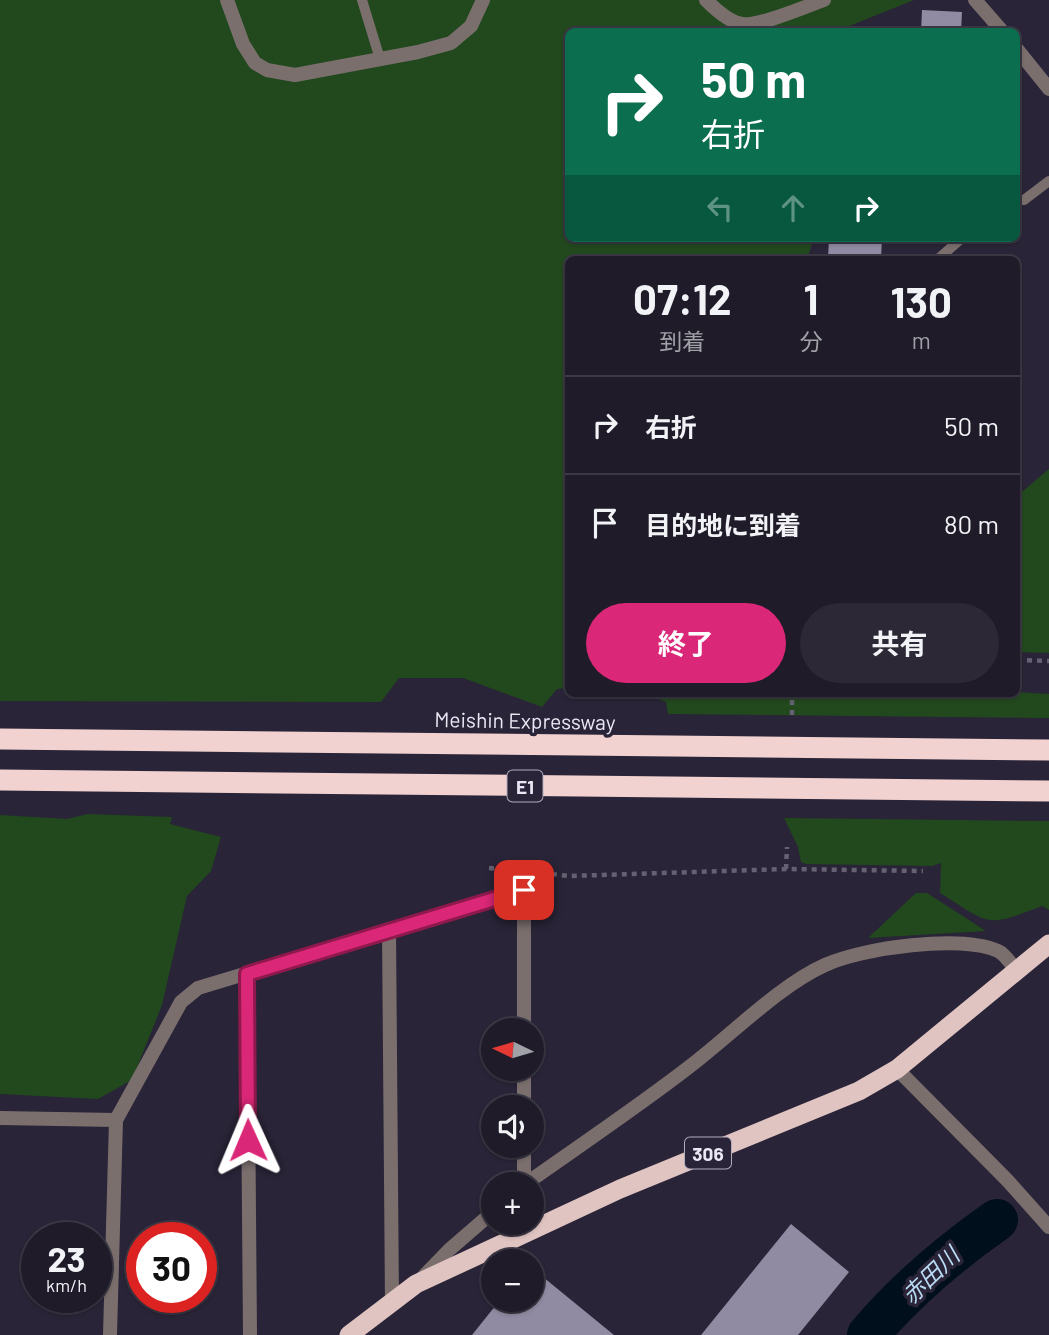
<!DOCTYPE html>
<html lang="ja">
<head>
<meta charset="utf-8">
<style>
  body { margin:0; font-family:Barlow,"Noto Sans JP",sans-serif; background:#2c2835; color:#f1f3f6; height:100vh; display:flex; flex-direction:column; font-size:26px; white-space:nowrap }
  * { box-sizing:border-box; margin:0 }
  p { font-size:23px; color:#a1a1a8 }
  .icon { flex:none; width:38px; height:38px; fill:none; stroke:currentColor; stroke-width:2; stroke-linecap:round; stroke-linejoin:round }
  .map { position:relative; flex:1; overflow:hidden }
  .details { position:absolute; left:565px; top:256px; width:455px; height:441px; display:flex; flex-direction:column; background:#1f1b29; border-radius:10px; box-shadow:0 2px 5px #0004,0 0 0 2px #3c3946 }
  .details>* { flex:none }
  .top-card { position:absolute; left:565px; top:28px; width:455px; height:214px; border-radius:10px; box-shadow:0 2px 5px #0004,0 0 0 2px #3c3946; background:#0b6e4f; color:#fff; overflow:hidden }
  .needle { width:46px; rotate:275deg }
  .fabs { position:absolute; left:481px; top:1018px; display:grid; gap:14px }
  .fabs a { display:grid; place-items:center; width:63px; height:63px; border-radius:50%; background:#1f1b29; box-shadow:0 2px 5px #0004,0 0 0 2px #3c3946; font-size:35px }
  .speed { position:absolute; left:21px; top:1222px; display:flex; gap:14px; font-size:35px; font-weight:700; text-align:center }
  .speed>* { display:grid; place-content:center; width:91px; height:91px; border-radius:50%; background:#1f1b29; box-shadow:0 2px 5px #0004,0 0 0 2px #3c3946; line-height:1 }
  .speed small { font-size:18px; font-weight:400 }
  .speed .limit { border:10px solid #d22; background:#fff; color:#111 }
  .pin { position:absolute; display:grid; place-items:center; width:60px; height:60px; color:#fff; margin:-30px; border-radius:14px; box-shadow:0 4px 10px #0006 }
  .me { position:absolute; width:77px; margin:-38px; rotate:359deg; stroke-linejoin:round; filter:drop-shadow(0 0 5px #0008) }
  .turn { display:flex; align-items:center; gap:24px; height:147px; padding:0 21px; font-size:32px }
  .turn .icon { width:91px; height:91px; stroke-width:2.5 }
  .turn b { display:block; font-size:49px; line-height:60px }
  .lanes { display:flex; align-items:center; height:66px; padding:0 21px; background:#0003; justify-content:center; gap:35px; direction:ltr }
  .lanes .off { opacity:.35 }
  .eta { display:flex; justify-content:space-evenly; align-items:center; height:119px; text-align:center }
  .eta b { font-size:42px; font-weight:700; line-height:49px }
  .cta { display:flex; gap:14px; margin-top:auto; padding:14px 21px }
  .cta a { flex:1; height:80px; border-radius:42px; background:#db2777; color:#fff; font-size:28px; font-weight:700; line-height:80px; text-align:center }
  .cta a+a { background:#2c2835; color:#f1f3f6 }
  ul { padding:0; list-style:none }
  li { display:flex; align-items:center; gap:21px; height:98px; padding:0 21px; border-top:2px solid #3c3946 }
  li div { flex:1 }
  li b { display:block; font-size:26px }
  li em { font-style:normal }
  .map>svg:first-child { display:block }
  .green { fill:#22481e }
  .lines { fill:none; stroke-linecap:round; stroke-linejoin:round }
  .river { stroke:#000f1c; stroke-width:42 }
  .building { fill:#908ba2 }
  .path { stroke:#656172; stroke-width:4.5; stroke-dasharray:5 5; stroke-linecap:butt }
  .service { stroke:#7b6f6e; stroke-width:10 }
  .minor { stroke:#7b6f6e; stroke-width:14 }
  .tertiary { stroke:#7b6f6e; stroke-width:14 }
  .trunk { stroke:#e0c4c2; stroke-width:19 }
  .motorway { stroke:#f1d2d0; stroke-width:21 }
  .route-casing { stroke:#8e194d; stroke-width:18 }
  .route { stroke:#db2777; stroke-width:12 }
  .labels { text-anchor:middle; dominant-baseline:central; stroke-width:7; stroke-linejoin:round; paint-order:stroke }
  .shield { fill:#292437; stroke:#b1adbc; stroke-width:2 }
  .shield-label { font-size:19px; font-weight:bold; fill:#ebe8f5 }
  .street-label { font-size:21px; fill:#ebe8f5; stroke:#292437 }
  .water-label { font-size:23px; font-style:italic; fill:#b9dbf4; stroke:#292437 }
</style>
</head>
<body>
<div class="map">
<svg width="1049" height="1335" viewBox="0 0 1049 1335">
  <rect width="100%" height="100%" fill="#292437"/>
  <path class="green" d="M 0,0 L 914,0 L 837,31 L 569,32 L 569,238 L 814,238 L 807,259 L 569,259 L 569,688 L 557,689 L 542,707 L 463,678 L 399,678 L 381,702 L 0,701 Z
    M 1049,469 L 1049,653 L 1017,652 L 1017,496 Z
    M 1017,692 L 1049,694 L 1049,718 L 668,714 L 666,702 L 644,693 Z
    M 88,814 L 172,817 L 170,824 L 221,837 L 211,871 L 187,896 L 162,1005 L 132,1080 L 98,1099 L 0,1094 L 0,815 L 67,819 Z
    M 784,818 L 1049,821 L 1049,910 L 1042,906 C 985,928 991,925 940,893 L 941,863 L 932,866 L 806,864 L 801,862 L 798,847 Z
    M 916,893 L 927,893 L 986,931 L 868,938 Z"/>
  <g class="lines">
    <path class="river" d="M 868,1335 C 905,1291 950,1253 997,1220"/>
  </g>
  <path class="building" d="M 922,10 L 962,12 L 961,32 L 921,32 Z
    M 829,238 L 882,238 L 881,259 L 828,259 Z
    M 791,1224 L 849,1272 L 798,1335 L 701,1335 Z
    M 532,1268 L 614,1335 L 472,1335 L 500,1300 L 532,1300 Z"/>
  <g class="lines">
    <path class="path" d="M 1017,660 L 1049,661
      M 792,715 L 792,693
      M 489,868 L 520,871
      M 786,869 L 787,847
      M 532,872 L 570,876 L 786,869 L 923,871"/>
    <path class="service" d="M 362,0 L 380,59
      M 1017,200 L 1024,200 L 1049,181
      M 938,259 L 962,238"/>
    <path class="minor" d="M 227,0 L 243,44 L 255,63 L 267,70 L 295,75 L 418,52 L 451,43 L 471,26 L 483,0
      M 706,0 C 715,9 730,23 743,24 C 758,27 807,6 824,0
      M 975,0 L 1003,32
      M 1017,49 L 1049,89
      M 389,929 L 392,1304
      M 247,974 L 250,1335
      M 524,1108 L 524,1069
      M 0,1118 L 116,1120
      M 524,1185 C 579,1146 636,1108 689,1067 C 730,1036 780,985 825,965 C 862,948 961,934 998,951 C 1005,954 1011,964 1016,970
      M 524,1185 L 524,1146
      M 423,1277 L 449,1250 L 494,1211
      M 110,1335 L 116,1120 L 181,1002 L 198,988 L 524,890 L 524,1031"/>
    <path class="tertiary" d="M 897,1069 L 1008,1181 L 1049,1227"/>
    <path class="trunk" d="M 349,1335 L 416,1284 L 620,1189 L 859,1091 L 897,1069 L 1049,944"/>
    <path class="motorway" d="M 0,739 L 1049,750
      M 0,780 L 1049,791"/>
  </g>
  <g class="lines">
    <g class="route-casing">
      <path id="route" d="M 248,1140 L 247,974 L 524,890"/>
    </g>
    <use href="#route" class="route"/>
  </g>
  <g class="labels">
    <g class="shield">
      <rect x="507.5" y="770.5" width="35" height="31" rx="5"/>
      <rect x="685" y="1137.5" width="46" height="31" rx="5"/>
    </g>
    <g class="shield-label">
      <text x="525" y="786">E1</text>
      <text x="708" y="1153">306</text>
    </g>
    <g class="street-label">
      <text transform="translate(525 720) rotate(1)">Meishin Expressway</text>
    </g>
    <g class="water-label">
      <text transform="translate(930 1275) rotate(-44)">赤田川</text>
    </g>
  </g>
</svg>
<div class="fabs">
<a><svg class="needle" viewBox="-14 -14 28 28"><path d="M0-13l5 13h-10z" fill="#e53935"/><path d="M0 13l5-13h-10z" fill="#a1a1a8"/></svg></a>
<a><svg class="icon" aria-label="sound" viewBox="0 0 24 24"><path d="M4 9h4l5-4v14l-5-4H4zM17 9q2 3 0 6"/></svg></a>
<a>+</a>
<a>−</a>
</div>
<div class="speed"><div>23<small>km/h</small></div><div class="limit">30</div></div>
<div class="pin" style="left:524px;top:890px;background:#d93025"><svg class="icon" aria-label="arrive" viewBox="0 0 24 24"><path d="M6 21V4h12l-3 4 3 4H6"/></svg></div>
<svg class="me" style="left:248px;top:1140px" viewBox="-20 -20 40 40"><path d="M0-17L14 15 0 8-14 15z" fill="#db2777" stroke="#fff" stroke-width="4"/></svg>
<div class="top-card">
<div class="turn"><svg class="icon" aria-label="right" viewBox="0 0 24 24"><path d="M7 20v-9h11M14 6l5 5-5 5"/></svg><div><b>50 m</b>右折</div></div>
<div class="lanes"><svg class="icon off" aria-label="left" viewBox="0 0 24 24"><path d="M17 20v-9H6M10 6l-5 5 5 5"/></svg><svg class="icon off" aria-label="ahead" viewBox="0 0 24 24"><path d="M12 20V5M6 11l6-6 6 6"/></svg><svg class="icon" aria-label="right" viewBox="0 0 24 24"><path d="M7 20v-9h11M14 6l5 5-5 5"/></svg></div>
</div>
<section class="details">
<div class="eta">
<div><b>07:12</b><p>到着</p></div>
<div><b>1</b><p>分</p></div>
<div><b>130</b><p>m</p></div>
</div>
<ul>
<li><svg class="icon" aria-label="right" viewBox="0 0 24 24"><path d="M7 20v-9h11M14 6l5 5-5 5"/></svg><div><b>右折</b></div><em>50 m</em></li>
<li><svg class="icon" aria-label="arrive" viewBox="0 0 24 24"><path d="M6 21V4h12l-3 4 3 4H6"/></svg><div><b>目的地に到着</b></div><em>80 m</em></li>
</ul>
<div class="cta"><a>終了</a><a>共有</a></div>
</section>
</div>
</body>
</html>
